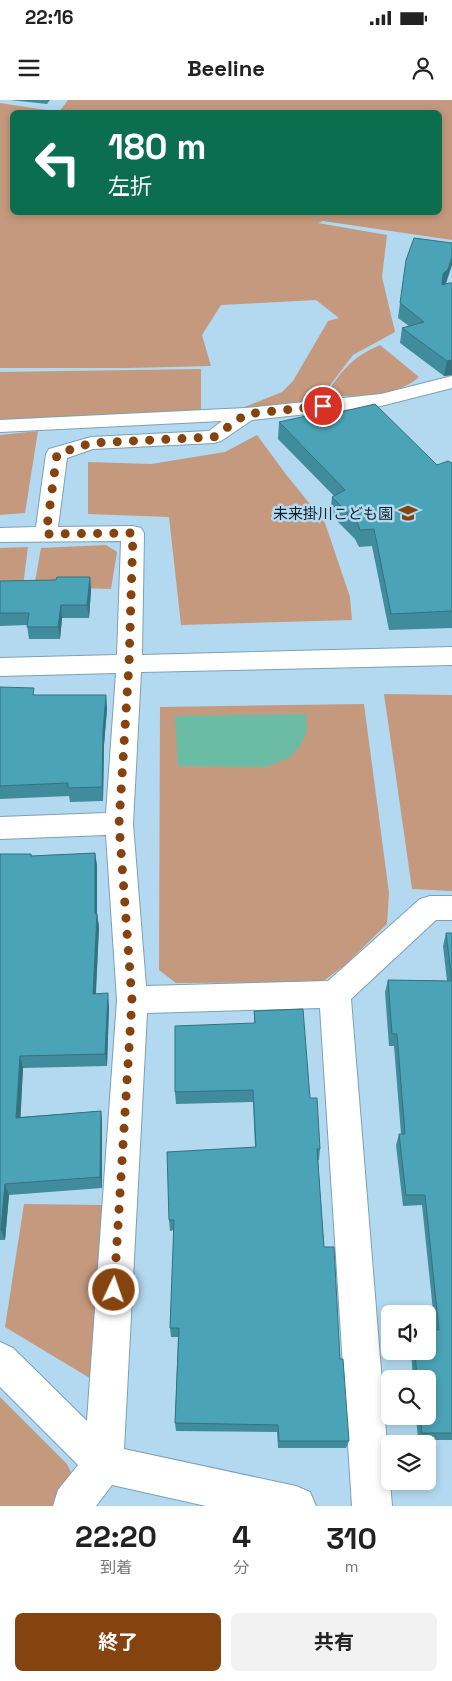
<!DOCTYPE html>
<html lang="ja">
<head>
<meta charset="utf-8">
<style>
  body { margin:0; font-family:"Space Grotesk","Noto Sans JP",sans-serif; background:#f2f2f2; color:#222; height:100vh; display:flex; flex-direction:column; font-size:19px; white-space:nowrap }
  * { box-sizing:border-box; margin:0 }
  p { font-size:16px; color:#767676 }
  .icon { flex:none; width:28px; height:28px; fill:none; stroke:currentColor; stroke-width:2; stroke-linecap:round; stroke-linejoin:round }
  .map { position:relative; height:1406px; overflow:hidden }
  .drawer { display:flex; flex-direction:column; background:#fff; flex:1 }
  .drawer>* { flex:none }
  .guide { position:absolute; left:10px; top:10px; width:432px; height:105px; border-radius:8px; box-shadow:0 2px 8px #0003; background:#0b6e4f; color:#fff; overflow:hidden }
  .controls { position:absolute; left:381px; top:1205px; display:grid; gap:10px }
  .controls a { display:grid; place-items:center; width:55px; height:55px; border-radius:8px; background:#fff; box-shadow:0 2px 8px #0003; font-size:25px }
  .pin { position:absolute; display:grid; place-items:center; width:42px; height:42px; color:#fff; margin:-21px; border:2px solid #fff; border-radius:50%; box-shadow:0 1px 5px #0007 }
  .me { position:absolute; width:55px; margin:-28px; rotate:3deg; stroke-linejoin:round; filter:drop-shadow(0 0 4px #0008) }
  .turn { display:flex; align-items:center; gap:18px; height:105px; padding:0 15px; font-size:22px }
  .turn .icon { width:65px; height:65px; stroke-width:2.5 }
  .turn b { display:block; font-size:35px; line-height:42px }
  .eta { display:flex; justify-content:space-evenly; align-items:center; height:85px; text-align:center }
  .eta b { font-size:30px; font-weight:700; line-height:35px }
  .primary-button { display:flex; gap:10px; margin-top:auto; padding:10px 15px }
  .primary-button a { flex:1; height:58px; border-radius:8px; background:#85440f; color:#fff; font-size:20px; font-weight:700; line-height:58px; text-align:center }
  .primary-button a+a { background:#f2f2f2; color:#222 }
  .status { display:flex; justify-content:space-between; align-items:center; height:35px; padding:0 25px; background:#fff; direction:ltr }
  .status svg { height:14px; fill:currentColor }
  header { display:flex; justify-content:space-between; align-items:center; height:65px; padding:0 15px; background:#fff; font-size:22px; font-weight:700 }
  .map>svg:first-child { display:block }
  .green { fill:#c4997e; fill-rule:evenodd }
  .water { fill:#6abca5 }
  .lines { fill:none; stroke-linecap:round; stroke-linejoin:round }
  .minor-casing { stroke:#7ca1b6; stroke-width:2 }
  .minor { fill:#fff; fill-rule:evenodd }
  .wall { fill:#408c9d }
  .shaded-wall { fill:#34727f }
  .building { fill:#4aa3b6; stroke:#34727f }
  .route { stroke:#85440f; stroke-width:9; stroke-dasharray:0 16.2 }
  .labels { text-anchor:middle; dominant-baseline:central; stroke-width:5; stroke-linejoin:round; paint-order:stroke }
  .poi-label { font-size:15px; fill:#111f28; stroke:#b2d9f0; text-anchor:end }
</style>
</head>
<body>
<div class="status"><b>22:16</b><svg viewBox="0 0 49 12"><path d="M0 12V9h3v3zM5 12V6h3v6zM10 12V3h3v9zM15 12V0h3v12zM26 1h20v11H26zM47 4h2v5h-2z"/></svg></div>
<header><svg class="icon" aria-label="menu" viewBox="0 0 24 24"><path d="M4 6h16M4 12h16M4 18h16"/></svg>Beeline<svg class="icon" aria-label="person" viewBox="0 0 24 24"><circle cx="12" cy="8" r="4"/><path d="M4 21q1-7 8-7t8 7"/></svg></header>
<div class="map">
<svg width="452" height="1406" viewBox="0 0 452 1406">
  <rect width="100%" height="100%" fill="#b2d9f0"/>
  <path class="green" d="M 68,0 L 452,0 L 452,140 L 323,121 L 318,123 L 387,135 L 382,177 L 395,232 L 353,255 L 319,300 L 242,308 L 282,292 L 293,281 L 328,221 L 339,218 L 316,200 L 221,205 L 202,235 L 211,266 L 128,268 L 0,268 L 0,3 L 59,12 ZM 12,12 L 440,12 L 440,112 L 12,112 Z
    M 380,245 L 419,277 C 395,298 355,296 325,296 C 342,270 351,258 380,245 Z
    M 201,269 L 201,310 L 0,320 L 0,272 Z
    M 38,331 L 25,413 L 0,415 L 0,335 Z
    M 257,335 L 285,373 L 325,423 L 350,497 L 352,520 L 181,525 L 169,417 L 88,414 L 88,362 L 151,364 L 225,352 Z
    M 106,445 L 117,452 L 111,489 L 34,487 L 41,448 Z
    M 28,447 L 23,486 L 0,486 L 0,448 Z
    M 384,594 L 452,595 L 452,791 L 412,789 Z
    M 364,604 L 389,793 L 387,824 L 345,865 L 322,882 L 176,883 L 159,870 L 160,607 Z
    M 24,1104 L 102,1105 L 93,1280 L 5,1227 Z
    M 0,1297 L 67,1364 L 87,1406 L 0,1406 Z"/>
  <path class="water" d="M 306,614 L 307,630 L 302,642 L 291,657 L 266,667 L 178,666 L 175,616 Z"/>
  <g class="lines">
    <g class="minor-casing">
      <path id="minor" d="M 452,276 L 452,288 L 381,306 L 252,320 L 221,341 L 214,343 L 93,349 L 67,358 L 58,427 L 133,426 L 141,428 L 144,433 L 142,555 L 452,547 L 452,565 L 141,572 L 133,724 L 146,886 L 328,881 L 420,799 L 430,796 L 452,796 L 452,820 L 436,820 L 351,899 L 392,1406 L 352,1406 L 320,908 L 147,913 L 124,1349 L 296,1386 L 310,1392 L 316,1406 L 206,1406 L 112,1385 L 96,1406 L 53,1406 L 58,1390 L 78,1365 L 0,1287 L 0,1242 L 13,1248 L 87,1321 L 117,900 L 106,735 L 0,739 L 0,717 L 106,713 L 116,573 L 0,576 L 0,558 L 117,555 L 121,441 L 0,442 L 0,428 L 36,427 L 46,354 L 49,349 L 91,337 L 209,331 L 222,321 L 0,332 L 0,320 L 246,308 L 381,294 Z"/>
    </g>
    <use href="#minor" class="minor"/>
  </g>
  <path class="wall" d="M 10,0 L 50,0 L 47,4 Z
    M 452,165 L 446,184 L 452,183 L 452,275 L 444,276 L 400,243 L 402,228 L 409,226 L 398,218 L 400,203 Z
    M 314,318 L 437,365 L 452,363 L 452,528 L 389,530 L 372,446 L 359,447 L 355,439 L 330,414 L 332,397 L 334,396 L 278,339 L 279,322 Z
    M 90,477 L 91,490 L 89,518 L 62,518 L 60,539 L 29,539 L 27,525 L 0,526 L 0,481 L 56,480 Z
    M 0,587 L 35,595 L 106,595 L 107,609 L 104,645 L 103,701 L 70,702 L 69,696 L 0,699 Z
    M 95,753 L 97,766 L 97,814 L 99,827 L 96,894 L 109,906 L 107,966 L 23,968 L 20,1017 L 101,1011 L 102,1023 L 102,1088 L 9,1095 L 5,1140 L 0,1140 L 0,754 L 31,754 L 32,756 Z
    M 446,833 L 452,833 L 452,1340 L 418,1340 L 416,1316 L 428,1316 L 428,1279 L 413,1279 L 411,1251 L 428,1251 L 435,1230 L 422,1105 L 403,1106 L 396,1045 L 399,1034 L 401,1034 L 394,946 L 389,946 L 385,892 L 388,880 L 447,881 L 443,846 Z
    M 254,911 L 310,998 L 320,1049 L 319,1060 L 318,1060 L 324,1147 L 340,1259 L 349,1341 L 346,1348 L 278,1348 L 277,1332 L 176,1331 L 175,1323 L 178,1237 L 171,1237 L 170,1228 L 174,1130 L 170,1131 L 169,1120 L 255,1047 L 253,1002 L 176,1004 L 175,992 L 254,923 Z"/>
  <path class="shaded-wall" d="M 452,157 L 452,165 L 445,184 L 441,189 L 443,174 Z
    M 452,260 L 452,275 L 444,276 L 447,261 Z
    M 90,477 L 91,490 L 89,518 L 87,505 Z
    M 61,505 L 62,518 L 60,539 L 58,527 Z
    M 106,595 L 107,609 L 104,645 L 103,701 L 102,687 L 103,631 Z
    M 95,753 L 97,766 L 97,814 L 99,827 L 95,906 L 93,894 L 95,814 Z
    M 108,893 L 109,906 L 107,966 L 105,954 Z
    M 20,956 L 23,968 L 20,1029 L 16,1018 Z
    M 101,1011 L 102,1023 L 102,1088 L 100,1077 Z
    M 5,1084 L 9,1095 L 5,1140 L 1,1130 Z"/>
  <path class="building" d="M 414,138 L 452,143 L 452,157 L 448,169 L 443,174 L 442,185 L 449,183 L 452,183 L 452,260 L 447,261 L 402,228 L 424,222 L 400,203 L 406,160 Z
    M 375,304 L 437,365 L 448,361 L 452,363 L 452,511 L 391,514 L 374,429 L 360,430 L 357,422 L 332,397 L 345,390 L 279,322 L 311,315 L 314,318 Z
    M 57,477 L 90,477 L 87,505 L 61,505 L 58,527 L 27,527 L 29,513 L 0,513 L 0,481 L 56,480 Z
    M 0,587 L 34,588 L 33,595 L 106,595 L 103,631 L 102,687 L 68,688 L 68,683 L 0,686 Z
    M 95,753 L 95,814 L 97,814 L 93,894 L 108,893 L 105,954 L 20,956 L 16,1018 L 101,1011 L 100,1077 L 5,1084 L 1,1130 L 0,1130 L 0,754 L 31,754 L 31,756 Z
    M 446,833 L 452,833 L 452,1333 L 422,1333 L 420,1316 L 428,1316 L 428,1279 L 417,1279 L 415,1251 L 428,1251 L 428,1230 L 439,1230 L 425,1095 L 406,1095 L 399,1034 L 405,1034 L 397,934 L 392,934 L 388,880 L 452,881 Z
    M 303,909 L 310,998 L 317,998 L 320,1049 L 317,1049 L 324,1147 L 334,1147 L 340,1259 L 343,1259 L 349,1341 L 279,1341 L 278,1325 L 175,1323 L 179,1228 L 170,1228 L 174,1120 L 169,1120 L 167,1052 L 256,1047 L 253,990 L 175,992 L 175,926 L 255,923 L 254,911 Z"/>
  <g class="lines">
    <path class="route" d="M 114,1190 L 132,900 L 119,724 L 129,564 L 133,433 L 46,434 L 57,354 L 91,343 L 214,337 L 246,314 L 323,306"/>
  </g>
  <defs>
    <g id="school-bare" transform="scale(1.5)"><path d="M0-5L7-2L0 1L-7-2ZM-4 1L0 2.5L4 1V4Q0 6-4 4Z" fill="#85440f" stroke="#b2d9f0" stroke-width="2.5" paint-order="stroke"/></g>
  </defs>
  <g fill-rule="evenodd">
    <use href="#school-bare" x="408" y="413"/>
  </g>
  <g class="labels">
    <g class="poi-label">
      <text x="393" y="413">未来掛川こども園</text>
    </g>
  </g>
</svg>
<div class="controls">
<a><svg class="icon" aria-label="sound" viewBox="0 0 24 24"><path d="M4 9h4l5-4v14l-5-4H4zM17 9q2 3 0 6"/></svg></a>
<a><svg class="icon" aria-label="search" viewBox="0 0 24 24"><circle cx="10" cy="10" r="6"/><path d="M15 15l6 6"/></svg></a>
<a><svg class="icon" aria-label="layers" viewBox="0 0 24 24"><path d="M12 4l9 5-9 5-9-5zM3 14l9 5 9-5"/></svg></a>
</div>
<div class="pin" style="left:323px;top:306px;background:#d93025"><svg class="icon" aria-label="arrive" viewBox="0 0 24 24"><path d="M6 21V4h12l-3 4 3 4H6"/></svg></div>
<svg class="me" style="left:114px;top:1190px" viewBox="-20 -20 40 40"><circle r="17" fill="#85440f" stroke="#fff" stroke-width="3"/><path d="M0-11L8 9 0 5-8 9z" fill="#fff"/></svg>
<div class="guide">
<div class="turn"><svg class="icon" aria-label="left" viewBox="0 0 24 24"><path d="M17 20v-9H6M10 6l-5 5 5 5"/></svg><div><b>180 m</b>左折</div></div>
</div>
</div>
<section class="drawer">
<div class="eta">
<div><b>22:20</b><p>到着</p></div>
<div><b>4</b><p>分</p></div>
<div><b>310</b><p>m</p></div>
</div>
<div class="primary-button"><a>終了</a><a>共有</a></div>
</section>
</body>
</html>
